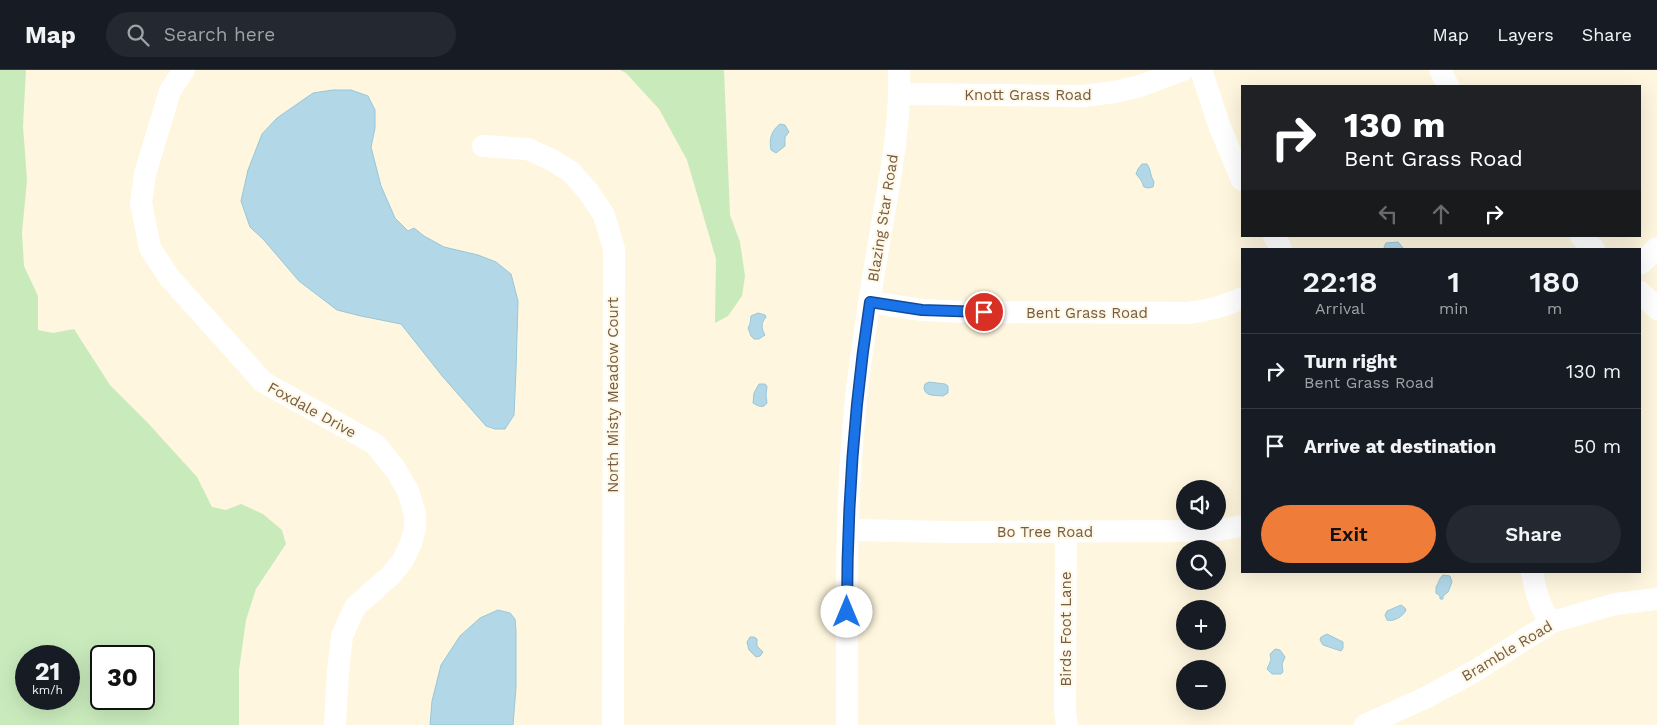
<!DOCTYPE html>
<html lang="en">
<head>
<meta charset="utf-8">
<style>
  body { margin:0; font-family:"Work Sans",sans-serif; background:#242831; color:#f1f3f6; height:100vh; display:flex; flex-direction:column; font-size:19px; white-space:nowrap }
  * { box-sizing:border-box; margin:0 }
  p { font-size:16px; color:#9ea1a6 }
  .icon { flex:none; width:28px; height:28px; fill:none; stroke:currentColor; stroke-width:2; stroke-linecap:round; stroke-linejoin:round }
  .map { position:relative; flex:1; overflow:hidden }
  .panel { position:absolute; left:1241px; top:178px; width:400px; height:325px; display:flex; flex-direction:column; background:#171b24; border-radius:0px; box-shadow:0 5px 20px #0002 }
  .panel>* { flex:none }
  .banner { position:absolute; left:1241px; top:15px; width:400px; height:152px; border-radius:0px; box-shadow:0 5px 20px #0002; background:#202124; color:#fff; overflow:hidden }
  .tools { position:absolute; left:1176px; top:410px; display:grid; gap:10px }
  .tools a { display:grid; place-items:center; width:50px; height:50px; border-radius:50%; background:#171b24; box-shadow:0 5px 20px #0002; font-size:25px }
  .speed { position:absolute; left:15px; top:575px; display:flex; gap:10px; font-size:25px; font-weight:700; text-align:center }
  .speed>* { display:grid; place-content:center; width:65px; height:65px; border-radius:50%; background:#171b24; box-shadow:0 5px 20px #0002; line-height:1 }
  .speed small { font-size:12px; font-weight:400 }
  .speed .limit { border:2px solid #111; border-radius:8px; background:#fff; color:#111 }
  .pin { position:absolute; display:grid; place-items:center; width:42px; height:42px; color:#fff; margin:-21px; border:2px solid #fff; border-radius:50%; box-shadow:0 1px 5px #0007 }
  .me { position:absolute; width:55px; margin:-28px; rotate:0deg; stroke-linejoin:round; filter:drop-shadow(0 0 4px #0008) }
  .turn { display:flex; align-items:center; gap:18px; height:105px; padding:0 20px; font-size:22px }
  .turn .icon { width:65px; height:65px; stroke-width:2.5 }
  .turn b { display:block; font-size:35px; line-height:42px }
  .lanes { display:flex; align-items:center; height:48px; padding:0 20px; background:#0003; justify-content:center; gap:25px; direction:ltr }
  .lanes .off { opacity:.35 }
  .eta { display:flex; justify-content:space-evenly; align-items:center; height:85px; text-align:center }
  .eta b { font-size:30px; font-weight:600; line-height:35px }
  .primary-button { display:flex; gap:10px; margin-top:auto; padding:10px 20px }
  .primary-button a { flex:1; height:58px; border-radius:30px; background:#f07c3a; color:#111; font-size:20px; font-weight:600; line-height:58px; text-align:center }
  .primary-button a+a { background:#242831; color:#f1f3f6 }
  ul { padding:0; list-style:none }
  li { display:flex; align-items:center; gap:15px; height:75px; padding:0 20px; border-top:1px solid #363941 }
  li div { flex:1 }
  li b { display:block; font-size:19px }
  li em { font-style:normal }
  header { display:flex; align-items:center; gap:30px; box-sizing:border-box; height:70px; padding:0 25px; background:#171b24; border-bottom:1px solid #363941 }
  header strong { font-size:24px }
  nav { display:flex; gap:28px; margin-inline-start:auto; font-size:18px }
  .search { width:350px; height:45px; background:#242831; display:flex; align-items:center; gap:12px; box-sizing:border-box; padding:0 18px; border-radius:28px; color:#9ea1a6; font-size:19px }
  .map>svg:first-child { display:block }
  .green { fill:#c9ebbc; fill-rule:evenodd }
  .water { fill:#b2d8e8; stroke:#98c6da }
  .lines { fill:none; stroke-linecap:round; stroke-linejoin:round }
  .minor { stroke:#fff; stroke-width:22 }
  .route-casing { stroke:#114b97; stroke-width:12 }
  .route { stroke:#1a73e8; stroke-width:9 }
  .labels { text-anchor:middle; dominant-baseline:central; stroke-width:4; stroke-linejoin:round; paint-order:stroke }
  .street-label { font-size:15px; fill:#745c45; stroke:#fff8e5 }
</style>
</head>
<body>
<header>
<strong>Map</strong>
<div class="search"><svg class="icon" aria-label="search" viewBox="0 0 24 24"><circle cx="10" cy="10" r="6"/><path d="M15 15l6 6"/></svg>Search here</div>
<nav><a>Map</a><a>Layers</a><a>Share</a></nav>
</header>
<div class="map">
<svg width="1657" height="655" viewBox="0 0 1657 655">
  <rect width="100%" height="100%" fill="#fef6de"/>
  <path class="green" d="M 0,0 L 26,0 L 23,56 L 27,110 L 22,163 L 24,196 L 38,226 L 38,260 L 53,263 L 74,259 L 110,315 L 147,352 L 197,407 L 212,437 L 226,440 L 241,434 L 263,444 L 282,460 L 286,474 L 256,519 L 246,550 L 239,600 L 239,655 L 0,655 ZM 26,586 L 69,586 L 69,629 L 26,629 ZM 101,586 L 144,586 L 144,629 L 101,629 Z
    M 620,0 L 724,0 L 730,145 L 740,172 L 745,206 L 742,226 L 728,246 L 715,253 L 716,189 L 687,90 L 659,39 L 626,3 Z"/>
  <path class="water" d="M 333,20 L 351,20 L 368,26 L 375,40 L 375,58 L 371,77 L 381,116 L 395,148 L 408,161 L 414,158 L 424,166 L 444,177 L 478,185 L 496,192 L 511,204 L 518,231 L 516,299 L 514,345 L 505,359 L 495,359 L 486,356 L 443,307 L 401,254 L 361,246 L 337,240 L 299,211 L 263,169 L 250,157 L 241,131 L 248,100 L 262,64 L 277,48 L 313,23 Z
    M 780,54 L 785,55 L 789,62 L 785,67 L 785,76 L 776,83 L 771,80 C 769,69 771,61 780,54 Z
    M 1142,94 L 1147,94 C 1151,99 1150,106 1154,112 L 1153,117 L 1148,118 L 1144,117 L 1141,110 L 1136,104 L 1138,99 Z
    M 1398,172 L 1404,179 L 1385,179 L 1384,177 L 1386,173 Z
    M 758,243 L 765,245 L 766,247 C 761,253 761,258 765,265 L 759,269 L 754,269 L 751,266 L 748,258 L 750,254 L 751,246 Z
    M 929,312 L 945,314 L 948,316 L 948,323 L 943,326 C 936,325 925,327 924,318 L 925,314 Z
    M 759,314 L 765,314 L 767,316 L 766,325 L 767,333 C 763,339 758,336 753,333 L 754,323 Z
    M 1443,505 L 1450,506 L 1452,512 L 1448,522 L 1443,526 L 1443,529 L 1440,529 L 1440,526 L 1436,523 L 1436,517 C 1439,513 1439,508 1443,505 Z
    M 1401,535 L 1405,538 L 1406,540 C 1403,547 1393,552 1387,550 L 1385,545 L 1387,541 Z
    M 498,540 L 510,543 L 515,549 L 516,561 L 516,617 L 513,655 L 430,655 L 432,631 L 441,595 L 460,566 L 480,548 Z
    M 1327,564 L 1343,572 L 1343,578 L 1341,581 L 1323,575 L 1320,570 L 1321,567 Z
    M 750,567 L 754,567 L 757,569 L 757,576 L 763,582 L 760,586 L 756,587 L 749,580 L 747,572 Z
    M 1275,579 L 1280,580 L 1285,587 L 1282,594 L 1283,602 L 1281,604 L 1272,604 L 1267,599 L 1271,590 L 1270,584 Z"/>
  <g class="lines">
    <path class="minor" d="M 184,0 L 170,21 L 145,104 L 141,133 L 150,178 L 169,207 L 263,312 L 375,374 L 396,400 L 408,421 L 415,444 L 415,459 L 411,473 L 403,490 L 391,505 L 355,537 L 342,566 L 338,602 L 335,655
      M 1201,0 L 1219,55 L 1242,110
      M 1440,0 L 1448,16
      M 900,24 L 1083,26 L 1115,22 L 1140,16 L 1183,0
      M 483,76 L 528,79 L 552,90 L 571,102 L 588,121 L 604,145 L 614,179 L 613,655
      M 1274,166 L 1281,179
      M 1581,166 L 1594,179
      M 1640,194 L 1657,178
      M 1640,222 L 1657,239
      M 869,232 L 922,240 L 966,242 L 1187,243 C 1207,241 1224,237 1242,228
      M 848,460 L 952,462 L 1196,461 L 1218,460 L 1242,456
      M 1066,462 L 1065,641 L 1067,655
      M 1532,501 C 1535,519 1539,539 1552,552
      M 847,655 C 847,535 844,415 860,296 C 866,251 873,206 881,161 C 890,108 901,54 899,0
      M 1365,655 L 1427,627 L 1475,601 L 1552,552 L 1615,534 L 1657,529"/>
  </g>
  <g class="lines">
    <g class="route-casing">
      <path id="route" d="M 847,542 C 847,438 854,335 870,232 L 922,240 L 984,242"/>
    </g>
    <use href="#route" class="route"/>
  </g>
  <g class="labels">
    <g class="street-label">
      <text x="1028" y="25">Knott Grass Road</text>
      <text transform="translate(883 148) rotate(-81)">Blazing Star Road</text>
      <text x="1087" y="243">Bent Grass Road</text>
      <text transform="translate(613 325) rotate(-90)">North Misty Meadow Court</text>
      <text transform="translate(312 340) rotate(29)">Foxdale Drive</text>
      <text x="1045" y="462">Bo Tree Road</text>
      <text transform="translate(1066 559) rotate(-90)">Birds Foot Lane</text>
      <text transform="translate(1507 581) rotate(-31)">Bramble Road</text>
    </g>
  </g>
</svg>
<div class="tools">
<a><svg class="icon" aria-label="sound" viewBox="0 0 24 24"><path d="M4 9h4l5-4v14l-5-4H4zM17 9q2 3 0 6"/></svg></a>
<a><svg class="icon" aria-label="search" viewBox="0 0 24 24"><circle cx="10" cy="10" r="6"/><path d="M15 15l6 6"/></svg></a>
<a>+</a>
<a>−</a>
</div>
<div class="speed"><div>21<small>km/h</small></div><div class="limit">30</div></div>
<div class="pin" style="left:984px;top:242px;background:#d93025"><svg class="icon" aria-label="arrive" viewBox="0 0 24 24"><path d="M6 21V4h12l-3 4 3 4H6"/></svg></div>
<svg class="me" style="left:847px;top:542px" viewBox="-20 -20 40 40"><circle r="19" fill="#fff"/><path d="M0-13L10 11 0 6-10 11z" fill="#1a73e8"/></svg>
<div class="banner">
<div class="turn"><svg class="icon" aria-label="right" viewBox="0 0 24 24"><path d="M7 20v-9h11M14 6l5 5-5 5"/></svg><div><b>130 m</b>Bent Grass Road</div></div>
<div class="lanes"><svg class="icon off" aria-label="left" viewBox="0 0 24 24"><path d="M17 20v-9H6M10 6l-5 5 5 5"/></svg><svg class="icon off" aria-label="ahead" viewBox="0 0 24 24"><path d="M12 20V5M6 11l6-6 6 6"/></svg><svg class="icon" aria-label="right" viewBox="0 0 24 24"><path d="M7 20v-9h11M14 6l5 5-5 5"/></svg></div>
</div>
<section class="panel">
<div class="eta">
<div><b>22:18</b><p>Arrival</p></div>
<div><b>1</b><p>min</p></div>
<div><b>180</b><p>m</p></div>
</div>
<ul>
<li><svg class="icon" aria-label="right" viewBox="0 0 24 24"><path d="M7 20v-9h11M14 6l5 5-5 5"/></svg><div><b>Turn right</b><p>Bent Grass Road</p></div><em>130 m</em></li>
<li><svg class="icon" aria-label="arrive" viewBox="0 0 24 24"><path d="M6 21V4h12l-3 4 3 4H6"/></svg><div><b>Arrive at destination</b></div><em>50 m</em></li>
</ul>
<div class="primary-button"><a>Exit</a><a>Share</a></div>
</section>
</div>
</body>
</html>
